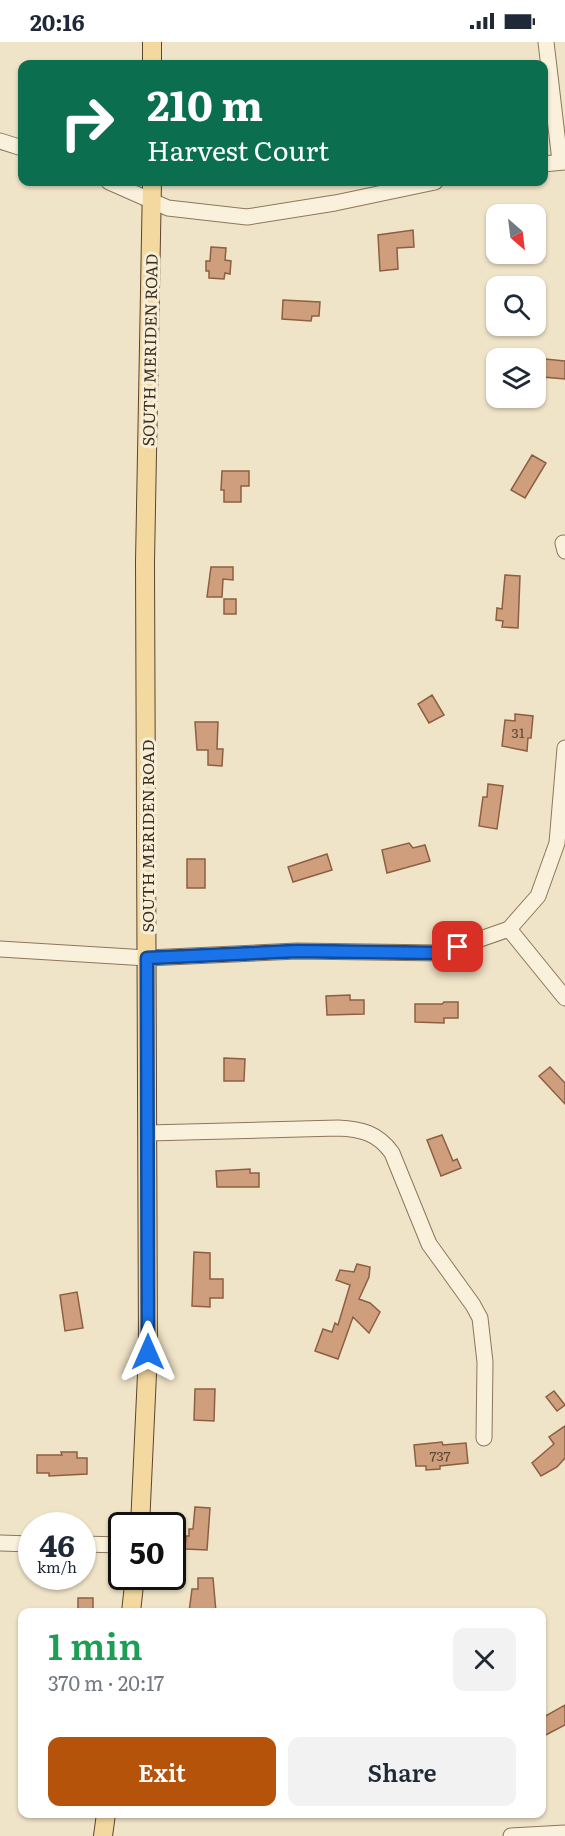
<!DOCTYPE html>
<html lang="en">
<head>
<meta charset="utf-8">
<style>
  body { margin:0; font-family:Literata,serif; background:#f2f2f3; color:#1f2937; height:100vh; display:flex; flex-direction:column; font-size:22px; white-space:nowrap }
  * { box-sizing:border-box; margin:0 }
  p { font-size:20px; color:#747a83 }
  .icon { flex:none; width:33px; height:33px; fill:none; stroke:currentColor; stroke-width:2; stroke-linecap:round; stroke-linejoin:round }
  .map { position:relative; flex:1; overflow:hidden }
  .panel { position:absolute; left:18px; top:1566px; width:528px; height:210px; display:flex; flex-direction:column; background:#fff; border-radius:12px; box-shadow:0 2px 4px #0004 }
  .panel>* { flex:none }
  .guide { position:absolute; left:18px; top:18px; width:530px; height:126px; border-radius:12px; box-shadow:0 2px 4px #0004; background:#0b6e4f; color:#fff; overflow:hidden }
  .needle { width:39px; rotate:152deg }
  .buttons { position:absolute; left:486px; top:162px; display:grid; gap:12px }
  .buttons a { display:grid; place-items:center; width:60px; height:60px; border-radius:12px; background:#fff; box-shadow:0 2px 4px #0004; font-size:30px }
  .speed { position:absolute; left:18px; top:1470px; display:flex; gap:12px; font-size:30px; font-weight:700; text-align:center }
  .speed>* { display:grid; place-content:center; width:78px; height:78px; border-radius:50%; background:#fff; box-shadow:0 2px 4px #0004; line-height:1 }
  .speed small { font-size:15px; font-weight:400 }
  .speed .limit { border:3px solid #111; border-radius:9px; background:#fff; color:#111 }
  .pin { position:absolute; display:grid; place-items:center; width:51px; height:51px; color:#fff; margin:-26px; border-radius:12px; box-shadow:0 3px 9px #0006 }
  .me { position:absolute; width:66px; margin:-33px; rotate:0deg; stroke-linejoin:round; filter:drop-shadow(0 0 4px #0008) }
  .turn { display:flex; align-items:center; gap:21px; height:126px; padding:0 30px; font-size:27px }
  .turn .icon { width:78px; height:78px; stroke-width:2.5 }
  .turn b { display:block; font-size:42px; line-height:51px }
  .round { display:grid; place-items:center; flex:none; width:63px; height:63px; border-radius:12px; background:#f2f2f3 }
  .head { display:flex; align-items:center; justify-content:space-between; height:102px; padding:0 30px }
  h1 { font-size:36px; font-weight:600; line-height:45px; color:#1e9e55 }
  .button { display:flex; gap:12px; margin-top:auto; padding:12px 30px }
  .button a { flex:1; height:69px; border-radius:12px; background:#b45309; color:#fff; font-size:24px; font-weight:600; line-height:69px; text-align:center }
  .button a+a { background:#f2f2f3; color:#1f2937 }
  .status { display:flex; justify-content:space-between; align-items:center; height:42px; padding:0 30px; background:#fff; direction:ltr }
  .status svg { height:16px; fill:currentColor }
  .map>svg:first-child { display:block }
  .building { fill:#cf9f7d; stroke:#8d5f41; stroke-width:1.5 }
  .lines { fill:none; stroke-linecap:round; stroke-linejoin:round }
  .minor-casing { stroke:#8d765c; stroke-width:17 }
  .major-casing { stroke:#5b4430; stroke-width:20 }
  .minor { stroke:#faf1dc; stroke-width:15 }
  .major { stroke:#f3d9a0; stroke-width:18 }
  .route-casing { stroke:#114b97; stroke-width:15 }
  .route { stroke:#1a73e8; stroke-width:10 }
  .labels { text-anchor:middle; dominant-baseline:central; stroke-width:6; stroke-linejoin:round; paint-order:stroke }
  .number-label { font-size:14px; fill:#624a37 }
  .street-label { font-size:16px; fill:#3d2e20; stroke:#f7eed8 }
</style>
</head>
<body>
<div class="status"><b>20:16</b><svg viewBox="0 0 49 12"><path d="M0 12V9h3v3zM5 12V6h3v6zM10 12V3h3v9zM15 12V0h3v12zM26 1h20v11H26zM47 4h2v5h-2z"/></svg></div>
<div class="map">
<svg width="565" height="1794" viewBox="0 0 565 1794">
  <rect width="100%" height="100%" fill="#f0e4c8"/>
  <path class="building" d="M 413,188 L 414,205 L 397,206 L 398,227 L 380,229 L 378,193 Z
    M 211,205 L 226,206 L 225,218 L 231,219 L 230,232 L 225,231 L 224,237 L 209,236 L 209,229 L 206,229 L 206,219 L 210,219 Z
    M 283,258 L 320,260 L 319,274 L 312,274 L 311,279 L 282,277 Z
    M 545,317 L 565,319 L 565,337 L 543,335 Z
    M 532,413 L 546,421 L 525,456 L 511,448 Z
    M 222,429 L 249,429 L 249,444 L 241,444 L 241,460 L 224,460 L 224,448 L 221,448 Z
    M 211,525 L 233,525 L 233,538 L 223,537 L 222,555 L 207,555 Z
    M 505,533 L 520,534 L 518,586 L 502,585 L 503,579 L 496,578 L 497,566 L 502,567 Z
    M 224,557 L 236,557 L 236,572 L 224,572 Z
    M 432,653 L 444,673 L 429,681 L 418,662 Z
    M 515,672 L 533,674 L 531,696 L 528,696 L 527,709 L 502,704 L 505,678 L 515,679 Z
    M 195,680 L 218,680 L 217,707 L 223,707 L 222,724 L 208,723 L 208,708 L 197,708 Z
    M 488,742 L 503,744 L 497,787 L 479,784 L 483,755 L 487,755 Z
    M 409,801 L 413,806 L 425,803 L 430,819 L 387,831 L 382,808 Z
    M 327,812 L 332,828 L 293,840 L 288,825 Z
    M 187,817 L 205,817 L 205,846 L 187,846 Z
    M 350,953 L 350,958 L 364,958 L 364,972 L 327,973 L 326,954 Z
    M 444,960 L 458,960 L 458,976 L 444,976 L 444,981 L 415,980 L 415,962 L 442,962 Z
    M 224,1016 L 245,1017 L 244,1039 L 224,1039 Z
    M 550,1025 L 565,1041 L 565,1062 L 539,1034 Z
    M 442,1093 L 453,1119 L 457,1117 L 461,1126 L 441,1134 L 427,1098 Z
    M 250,1127 L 250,1131 L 259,1131 L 259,1145 L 217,1145 L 216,1129 Z
    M 194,1210 L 210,1211 L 210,1237 L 223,1237 L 223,1256 L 210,1256 L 210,1265 L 192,1264 Z
    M 357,1222 L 370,1225 L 369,1235 L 359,1257 L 370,1261 L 380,1270 L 369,1291 L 353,1275 L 338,1317 L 315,1309 L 323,1287 L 332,1290 L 335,1281 L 338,1283 L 350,1243 L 336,1238 L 340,1228 L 354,1230 Z
    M 77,1250 L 83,1286 L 65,1289 L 60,1253 Z
    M 195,1347 L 215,1347 L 214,1379 L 194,1378 Z
    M 554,1349 L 565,1363 L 557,1369 L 546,1355 Z
    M 565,1384 L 565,1416 L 557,1425 L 541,1434 L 532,1421 L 554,1402 L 549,1395 Z
    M 442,1400 L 443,1403 L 466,1401 L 468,1421 L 440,1424 L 440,1427 L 426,1428 L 426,1424 L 416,1424 L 414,1403 Z
    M 61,1410 L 77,1410 L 77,1416 L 87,1416 L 87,1432 L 49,1434 L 49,1431 L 37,1431 L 37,1413 L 62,1413 Z
    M 195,1465 L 210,1466 L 207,1508 L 185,1507 L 186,1494 L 189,1494 L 189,1487 L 193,1487 Z
    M 198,1536 L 213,1536 L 216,1570 L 189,1570 L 192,1547 L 198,1547 Z
    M 78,1556 L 93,1556 L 93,1570 L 78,1570 Z
    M 565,1663 L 565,1683 L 542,1695 L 542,1676 Z"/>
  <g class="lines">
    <g class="minor-casing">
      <path id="minor" d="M 546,0 L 560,119
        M 0,99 L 22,106
        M 543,122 L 565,120
        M 109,140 L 168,166 L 247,175 L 335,161 L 435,140
        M 563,501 L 565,509
        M 509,887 L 565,956
        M 0,907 L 147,916 L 297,909 L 440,911 L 509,887 L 538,854 L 557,801 L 565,706
        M 148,1091 L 338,1086 C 361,1087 378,1091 392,1111 L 429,1202 L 473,1263 L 480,1276 L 485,1320 L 484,1396
        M 0,1501 L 32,1502
        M 82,1502 L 122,1503
        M 511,1794 L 565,1791"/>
    </g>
    <g class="major-casing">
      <path id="major" d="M 152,0 L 152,22
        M 140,1484 L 148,1310 L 145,520 L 152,140
        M 131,1570 L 135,1534
        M 103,1794 L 106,1772"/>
    </g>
    <use href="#minor" class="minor"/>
    <use href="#major" class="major"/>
  </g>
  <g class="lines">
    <g class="route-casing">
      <path id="route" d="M 148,1310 L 147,916 L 297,909 L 440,911 L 458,905"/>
    </g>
    <use href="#route" class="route"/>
  </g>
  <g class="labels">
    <g class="number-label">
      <text x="518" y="690">31</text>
      <text x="440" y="1413">737</text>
    </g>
    <g class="street-label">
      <text transform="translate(149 308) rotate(-89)">SOUTH MERIDEN ROAD</text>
      <text transform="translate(147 794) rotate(-90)">SOUTH MERIDEN ROAD</text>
    </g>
  </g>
</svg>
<div class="buttons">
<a><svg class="needle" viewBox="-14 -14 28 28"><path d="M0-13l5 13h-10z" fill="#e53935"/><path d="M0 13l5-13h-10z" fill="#747a83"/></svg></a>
<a><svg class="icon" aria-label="search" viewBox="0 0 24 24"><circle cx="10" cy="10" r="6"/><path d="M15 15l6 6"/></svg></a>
<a><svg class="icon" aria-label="layers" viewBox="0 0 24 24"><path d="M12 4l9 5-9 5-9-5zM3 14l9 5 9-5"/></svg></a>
</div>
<div class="speed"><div>46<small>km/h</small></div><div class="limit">50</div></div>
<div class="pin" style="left:458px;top:905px;background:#d93025"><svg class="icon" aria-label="arrive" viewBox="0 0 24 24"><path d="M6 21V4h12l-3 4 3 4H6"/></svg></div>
<svg class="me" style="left:148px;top:1310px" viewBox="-20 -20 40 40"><path d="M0-17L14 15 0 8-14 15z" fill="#1a73e8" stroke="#fff" stroke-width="4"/></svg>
<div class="guide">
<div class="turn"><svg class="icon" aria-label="right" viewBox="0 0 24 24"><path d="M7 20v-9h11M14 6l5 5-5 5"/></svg><div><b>210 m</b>Harvest Court</div></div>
</div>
<section class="panel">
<div class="head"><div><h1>1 min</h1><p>370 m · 20:17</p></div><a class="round"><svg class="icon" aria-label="close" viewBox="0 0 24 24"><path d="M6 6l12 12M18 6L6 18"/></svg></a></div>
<div class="button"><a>Exit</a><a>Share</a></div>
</section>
</div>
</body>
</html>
